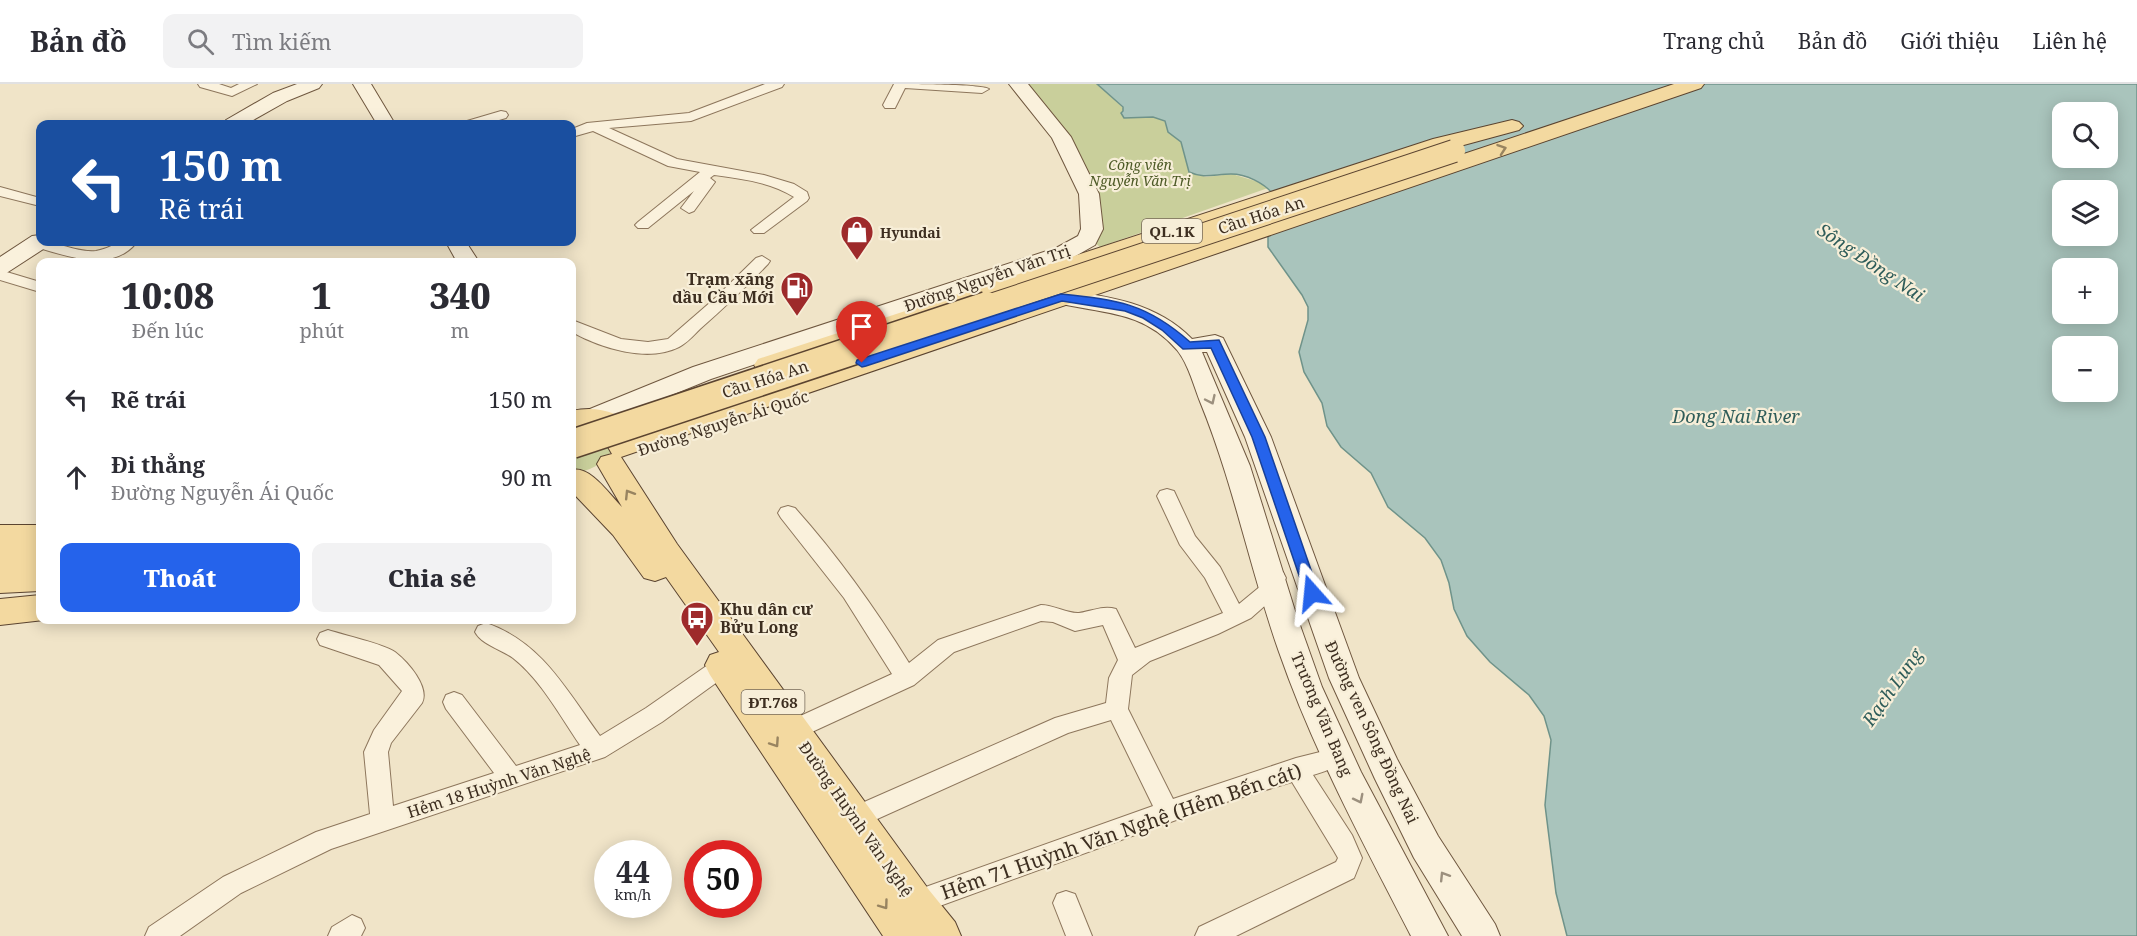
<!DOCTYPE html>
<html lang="vi">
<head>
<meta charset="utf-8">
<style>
  body { margin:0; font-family:"Noto Serif",serif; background:#f2f2f3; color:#2b2b33; height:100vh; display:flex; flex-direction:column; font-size:22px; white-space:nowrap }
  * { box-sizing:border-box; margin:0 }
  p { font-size:20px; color:#7c7c81 }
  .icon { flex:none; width:33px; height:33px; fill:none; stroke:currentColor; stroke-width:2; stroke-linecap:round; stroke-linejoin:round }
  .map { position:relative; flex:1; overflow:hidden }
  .sheet { position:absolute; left:36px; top:174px; width:540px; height:366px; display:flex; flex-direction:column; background:#fff; border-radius:12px; box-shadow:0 3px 15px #0003 }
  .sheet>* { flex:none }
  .hud { position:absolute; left:36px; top:36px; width:540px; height:126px; border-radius:12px; box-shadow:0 3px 15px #0003; background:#1a4fa0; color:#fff; overflow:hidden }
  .buttons { position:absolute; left:2052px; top:18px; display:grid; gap:12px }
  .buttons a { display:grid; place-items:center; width:66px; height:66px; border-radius:12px; background:#fff; box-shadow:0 3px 15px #0003; font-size:30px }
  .speed { position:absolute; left:594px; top:756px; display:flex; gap:12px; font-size:30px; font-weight:700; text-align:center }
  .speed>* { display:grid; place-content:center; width:78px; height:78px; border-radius:50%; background:#fff; box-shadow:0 3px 15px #0003; line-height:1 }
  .speed small { font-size:15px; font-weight:400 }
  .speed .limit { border:9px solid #d22; background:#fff; color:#111 }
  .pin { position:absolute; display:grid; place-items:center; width:51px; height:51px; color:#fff; margin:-62px -26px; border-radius:50% 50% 50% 0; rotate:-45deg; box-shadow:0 0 6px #0007 }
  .pin .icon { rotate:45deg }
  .me { position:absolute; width:66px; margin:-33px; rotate:342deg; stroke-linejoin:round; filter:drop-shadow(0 0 4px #0008) }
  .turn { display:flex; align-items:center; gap:21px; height:126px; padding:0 24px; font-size:27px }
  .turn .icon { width:78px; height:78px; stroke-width:2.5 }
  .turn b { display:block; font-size:42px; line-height:51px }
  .eta { display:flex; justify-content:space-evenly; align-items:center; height:102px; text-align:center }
  .eta b { font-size:36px; font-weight:800; line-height:42px }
  .primary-button { display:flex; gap:12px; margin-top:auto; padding:12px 24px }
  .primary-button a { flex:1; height:69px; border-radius:12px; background:#2563eb; color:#fff; font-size:24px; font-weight:800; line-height:69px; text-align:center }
  .primary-button a+a { background:#f2f2f3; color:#2b2b33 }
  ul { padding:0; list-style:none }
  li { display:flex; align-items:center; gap:18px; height:78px; padding:0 24px }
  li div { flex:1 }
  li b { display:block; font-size:22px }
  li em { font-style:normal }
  header { display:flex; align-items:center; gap:36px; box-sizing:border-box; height:84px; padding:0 30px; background:#fff; border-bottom:2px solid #e1e1e2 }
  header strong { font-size:28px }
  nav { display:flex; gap:33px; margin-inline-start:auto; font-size:21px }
  .search { width:420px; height:54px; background:#f2f2f3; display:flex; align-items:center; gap:15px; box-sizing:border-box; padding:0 21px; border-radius:12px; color:#7c7c81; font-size:22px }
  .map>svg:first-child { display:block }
  .green { fill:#c9cf9b }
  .water { fill:#a9c4bc; stroke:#6f938a; stroke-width:1.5; fill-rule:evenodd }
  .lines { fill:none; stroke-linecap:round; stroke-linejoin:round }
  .street-casing { stroke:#8d765c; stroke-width:2 }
  .secondary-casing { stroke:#6f573f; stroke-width:2 }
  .primary-casing { stroke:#5b4430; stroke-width:2 }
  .street { fill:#faf1dc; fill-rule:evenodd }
  .secondary { fill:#faf1dc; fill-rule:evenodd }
  .primary { fill:#f3d9a0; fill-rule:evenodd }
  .primary-bridge-far1-casing { stroke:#5b4430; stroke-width:24; stroke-linecap:butt }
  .primary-bridge-casing { stroke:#5b4430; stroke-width:31; stroke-linecap:butt }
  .primary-bridge-far1 { stroke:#f3d9a0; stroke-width:22 }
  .primary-bridge { stroke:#f3d9a0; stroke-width:28 }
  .oneway { stroke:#988460 }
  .oneway2 { stroke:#9c907e }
  .route { fill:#2563eb; stroke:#184099; stroke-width:1.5 }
  .labels { text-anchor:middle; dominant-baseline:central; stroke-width:4.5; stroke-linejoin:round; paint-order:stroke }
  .far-park-label { font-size:14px; font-style:italic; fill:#4d5a26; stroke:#f7eed8 }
  .far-poi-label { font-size:14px; font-weight:bold; fill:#3d2e20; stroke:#f7eed8; text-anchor:start }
  .shield { fill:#f7eed8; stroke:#756857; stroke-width:1.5 }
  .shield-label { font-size:15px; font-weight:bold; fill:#3d2e20 }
  .street-label { font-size:16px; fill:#3d2e20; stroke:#f7eed8 }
  .poi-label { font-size:16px; font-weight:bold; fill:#3d2e20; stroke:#f7eed8; text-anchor:end }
  .water-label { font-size:18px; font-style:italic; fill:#2f5d5a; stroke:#f7eed8 }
  .near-street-label { font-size:20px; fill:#3d2e20; stroke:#f7eed8 }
</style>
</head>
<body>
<header>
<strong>Bản đồ</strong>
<div class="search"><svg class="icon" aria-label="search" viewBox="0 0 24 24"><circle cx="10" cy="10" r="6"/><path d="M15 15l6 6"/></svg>Tìm kiếm</div>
<nav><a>Trang chủ</a><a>Bản đồ</a><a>Giới thiệu</a><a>Liên hệ</a></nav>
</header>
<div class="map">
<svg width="2137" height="852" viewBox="0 0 2137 852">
  <rect width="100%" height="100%" fill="#f0e4c8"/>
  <path class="green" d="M 1025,0 L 1097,0 L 1123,24 L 1124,34 L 1153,33 L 1165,37 L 1168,48 L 1181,58 L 1189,88 L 1206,93 L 1232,90 L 1262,99 L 1268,104 L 1100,163 L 1093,157 L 1098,146 Z
    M 587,341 L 612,366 C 603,380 589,388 572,389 L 572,343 Z"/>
  <path class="water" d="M 1097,0 L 2137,0 L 2137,852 L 1567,852 L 1556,809 L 1545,721 L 1551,656 L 1544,632 L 1529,611 L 1490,578 L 1467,552 L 1454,525 L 1449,499 L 1441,476 L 1425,454 L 1388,423 L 1371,389 L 1341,363 L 1327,342 L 1322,319 L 1304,288 L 1299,268 L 1308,236 L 1308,223 L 1302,211 L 1268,163 L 1268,153 L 1275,140 L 1273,110 C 1264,99 1246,90 1231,90 C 1215,90 1204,95 1189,88 L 1181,58 L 1168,48 L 1165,37 L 1153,33 L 1124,34 L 1121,29 L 1123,27 L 1123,23 ZM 2062,28 L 2108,28 L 2108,74 L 2062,74 ZM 2062,106 L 2108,106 L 2108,152 L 2062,152 ZM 2062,184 L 2108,184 L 2108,230 L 2062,230 ZM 2062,262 L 2108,262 L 2108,308 L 2062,308 Z"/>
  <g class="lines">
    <g class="street-casing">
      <path id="street" d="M 198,0 L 219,0 L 231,4 L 239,0 L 257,0 L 232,12 L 200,3 Z
        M 765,0 L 784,0 L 782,3 L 691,37 L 609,44 L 677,75 L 764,91 L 794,100 L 807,108 L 809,114 L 807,117 L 764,149 L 754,149 L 751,146 L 794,113 C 770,98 742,95 714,91 L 710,94 L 715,98 L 694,127 L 689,129 L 681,124 L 694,107 L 648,144 L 638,144 L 635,141 L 638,138 L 700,88 L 668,82 L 593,47 L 572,53 L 572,45 L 587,39 L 689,29 Z
        M 894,0 C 911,0 980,0 989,5 L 982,9 L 905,4 L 895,24 L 885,24 L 883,21 Z
        M 501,27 L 506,28 L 508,31 L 506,34 L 485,40 L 465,40 L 467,37 Z
        M 0,103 L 40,114 L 40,122 L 0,112 Z
        M 38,154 L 40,158 C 60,158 77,169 96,167 C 111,165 121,153 136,159 C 111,190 63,171 33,162 L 30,159 L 33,156 Z
        M 762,172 L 770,177 L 768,180 C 746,203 724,224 700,245 C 694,251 687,259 679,263 C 647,279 601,264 572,248 L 572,236 L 621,255 L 648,258 L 668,255 L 713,216 L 756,174 Z
        M 0,186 L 40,198 L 40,208 L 0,196 Z
        M 1167,405 L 1174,407 L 1195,452 L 1220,483 L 1239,520 L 1262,501 L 1269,488 L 1276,486 L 1283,488 L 1286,494 L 1276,512 L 1251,534 L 1218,550 L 1150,577 L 1132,591 L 1128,625 L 1173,715 L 1296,674 L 1320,668 L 1323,665 L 1321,659 L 1324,652 L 1332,649 L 1340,652 L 1348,667 C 1340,683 1329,686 1313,691 L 1352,751 L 1362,774 L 1354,794 L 1236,852 L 1195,852 L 1199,843 L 1336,778 L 1338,774 L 1334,767 L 1292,698 L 1223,719 L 915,831 L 906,828 L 902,819 L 906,810 L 1153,722 L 1111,636 L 1068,649 L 855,745 L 846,742 L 843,734 L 846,726 L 1055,634 L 1106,619 L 1109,594 L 1118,576 L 1103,541 L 1075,547 L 1053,538 L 1041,537 L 954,568 L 914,601 L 801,653 L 793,656 L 785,653 L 782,646 L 785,639 L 892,590 L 844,514 L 781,434 L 778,429 L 781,424 L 788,422 L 795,424 C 838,472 875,524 909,579 L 938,556 L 1041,521 C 1053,521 1069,530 1079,529 C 1092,527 1104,521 1116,525 L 1135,564 L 1223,529 L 1205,494 L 1180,461 L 1157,412 L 1160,407 Z
        M 486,539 C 542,558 567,607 600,652 L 646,624 L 715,576 L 723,573 L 731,576 L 734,582 L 731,588 L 662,638 L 605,673 L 331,765 L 241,809 L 180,852 L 145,852 L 149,843 L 223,793 L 316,748 L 370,730 L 364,668 L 374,646 L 402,607 L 379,581 L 320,561 L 317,555 L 320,549 L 328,546 C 343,551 384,560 395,568 C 408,578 430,603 422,619 L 391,659 L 388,668 L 393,722 L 494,689 L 446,625 L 443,618 L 446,611 L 454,608 L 462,611 L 516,682 L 580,661 C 560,632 541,596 513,574 C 501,565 482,561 475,548 L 478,542 Z
        M 1066,807 L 1075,810 L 1092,852 L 1066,852 L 1053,819 L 1057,810 Z
        M 352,831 L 361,835 L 365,844 L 361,852 L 328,852 L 332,843 Z"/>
    </g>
    <g class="secondary-casing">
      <path id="secondary" d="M 297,0 L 322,0 L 319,4 L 287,17 L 246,40 L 223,40 L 226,36 L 273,9 Z
        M 353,0 L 371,0 L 395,40 L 377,40 Z
        M 1009,0 L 1028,0 L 1071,53 L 1099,110 L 1103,145 L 1095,161 L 1072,174 L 711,295 L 598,341 L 589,344 L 580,341 L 576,335 L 580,329 L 693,283 L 1056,164 L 1078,152 L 1081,145 L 1079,110 L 1052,54 Z
        M 40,151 L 40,158 L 50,158 L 48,162 L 8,188 L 0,190 L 0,173 L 32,152 Z
        M 446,158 L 466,158 L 479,178 L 457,178 Z
        M 1061,206 C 1109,212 1157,219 1192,255 L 1215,251 L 1223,254 L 1271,353 L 1359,594 L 1397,675 L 1438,752 L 1495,840 L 1500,852 L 1462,852 L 1414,774 L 1375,695 L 1329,594 L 1245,353 L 1207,268 L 1202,268 L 1250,382 L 1296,530 L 1322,603 L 1361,688 L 1448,852 L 1411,852 C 1363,759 1313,666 1279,568 C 1250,486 1234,401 1201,320 C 1194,303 1189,281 1177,266 C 1142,225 1100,230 1053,218 L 1050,213 L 1053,208 Z"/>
    </g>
    <g class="primary-casing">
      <path id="primary" d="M 1674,0 L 1704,0 L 1701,4 L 621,373 L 677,460 L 929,806 L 955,838 L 961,852 L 883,852 L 710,591 L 705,581 L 710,571 L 719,568 L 666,493 L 655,497 L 644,494 L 613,451 L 572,408 L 572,386 C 590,381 610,411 622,423 L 597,380 L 601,373 L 612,370 L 608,363 L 608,352 L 597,345 L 572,347 L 572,327 C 594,322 620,326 634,346 Z
        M 1512,36 L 1519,38 L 1523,42 L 1519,46 L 1449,65 L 776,287 L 767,290 L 758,287 L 754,281 L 758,275 L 1433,55 Z
        M 0,441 L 40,441 L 40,507 L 0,509 L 0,465 L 5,464 L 0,465 Z
        M 40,511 L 40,536 L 44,536 L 0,541 L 0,515 Z"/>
    </g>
    <use href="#street" class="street"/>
    <use href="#secondary" class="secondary"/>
    <use href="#primary" class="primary"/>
    <g class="primary-bridge-far1-casing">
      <path id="primary-bridge-far1" d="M 982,224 L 1454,67"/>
    </g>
    <g class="primary-bridge-casing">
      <path id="primary-bridge" d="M 572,360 L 987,222"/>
    </g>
    <use href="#primary-bridge-far1" class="primary-bridge-far1"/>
    <use href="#primary-bridge" class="primary-bridge"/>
  </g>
  <defs><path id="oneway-chevron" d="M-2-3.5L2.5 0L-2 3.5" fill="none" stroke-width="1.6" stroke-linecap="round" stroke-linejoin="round" transform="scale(1.5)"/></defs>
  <g class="oneway">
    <use href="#oneway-chevron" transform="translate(1502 65) rotate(-19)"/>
    <use href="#oneway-chevron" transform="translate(629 410) rotate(-122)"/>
    <use href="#oneway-chevron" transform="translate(775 659) rotate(56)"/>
    <use href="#oneway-chevron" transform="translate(884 821) rotate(54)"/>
  </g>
  <g class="oneway2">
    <use href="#oneway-chevron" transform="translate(1211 316) rotate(65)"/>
    <use href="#oneway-chevron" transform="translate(1359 715) rotate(63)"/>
    <use href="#oneway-chevron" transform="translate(1444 792) rotate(-122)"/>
  </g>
  <path class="route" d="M 1061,210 C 1118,216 1146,219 1190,258 L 1219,256 L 1265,353 L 1319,509 L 1317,513 L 1307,513 L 1305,509 L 1252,353 L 1211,264 L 1183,265 L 1162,246 L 1143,234 L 1125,227 L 1062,217 L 866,282 L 862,283 L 856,279 L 857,276 Z"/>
  <defs>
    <g id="shop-pin" transform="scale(1.725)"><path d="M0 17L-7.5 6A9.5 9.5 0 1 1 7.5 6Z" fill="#9e2a2b" stroke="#f7eed8"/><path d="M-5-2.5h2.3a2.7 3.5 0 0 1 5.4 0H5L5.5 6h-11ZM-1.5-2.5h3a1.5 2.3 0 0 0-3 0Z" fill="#fff"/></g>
    <g id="fuel-pin" transform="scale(1.725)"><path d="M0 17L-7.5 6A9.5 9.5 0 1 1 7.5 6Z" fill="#9e2a2b" stroke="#f7eed8"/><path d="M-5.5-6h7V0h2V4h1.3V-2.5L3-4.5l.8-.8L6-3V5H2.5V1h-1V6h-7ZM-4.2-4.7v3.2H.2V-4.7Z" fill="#fff"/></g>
    <g id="bus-pin" transform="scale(1.725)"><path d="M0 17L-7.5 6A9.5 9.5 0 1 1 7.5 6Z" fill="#9e2a2b" stroke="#f7eed8"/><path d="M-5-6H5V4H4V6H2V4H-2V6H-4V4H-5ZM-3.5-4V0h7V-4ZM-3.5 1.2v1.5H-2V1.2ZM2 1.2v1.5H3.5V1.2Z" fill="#fff"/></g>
  </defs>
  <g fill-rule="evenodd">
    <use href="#shop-pin" x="857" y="148"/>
    <use href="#fuel-pin" x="797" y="204"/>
    <use href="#bus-pin" x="697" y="534"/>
  </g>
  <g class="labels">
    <g class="far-park-label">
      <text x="1140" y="80">Công viên<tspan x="1140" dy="16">Nguyễn Văn Trị</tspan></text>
    </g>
    <g class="far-poi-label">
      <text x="880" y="148">Hyundai</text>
    </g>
    <g class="shield">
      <rect x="1142" y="135" width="60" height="24" rx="4.5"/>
      <rect x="741.5" y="606" width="63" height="24" rx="4.5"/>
    </g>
    <g class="shield-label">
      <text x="1172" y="147">QL.1K</text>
      <text x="773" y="618">ĐT.768</text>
    </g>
    <g class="street-label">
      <text transform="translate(1261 131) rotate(-18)">Cầu Hóa An</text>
      <text transform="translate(987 194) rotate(-19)">Đường Nguyễn Văn Trị</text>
      <text transform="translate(765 295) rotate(-18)">Cầu Hóa An</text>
      <text transform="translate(723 339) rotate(-18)">Đường Nguyễn Ái Quốc</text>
      <text transform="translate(1322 630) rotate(67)">Trương Văn Bang</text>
      <text transform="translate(1372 648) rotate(65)">Đường ven Sông Đồng Nai</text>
      <text transform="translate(499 699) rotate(-18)">Hẻm 18 Huỳnh Văn Nghệ</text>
      <text transform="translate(856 735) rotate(55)">Đường Huỳnh Văn Nghệ</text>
    </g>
    <g class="poi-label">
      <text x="774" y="195">Trạm xăng<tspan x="774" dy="18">dầu Cầu Mới</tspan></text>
      <text x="720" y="525" text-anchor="start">Khu dân cư<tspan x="720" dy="18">Bửu Long</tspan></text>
    </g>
    <g class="water-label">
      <text transform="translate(1871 178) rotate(34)">Sông Đồng Nai</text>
      <text x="1736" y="332">Dong Nai River</text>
      <text transform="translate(1892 603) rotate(-55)">Rạch Lung</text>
    </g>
    <g class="near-street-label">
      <text transform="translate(1121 747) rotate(-19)">Hẻm 71 Huỳnh Văn Nghệ (Hẻm Bến cát)</text>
    </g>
  </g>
</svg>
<div class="buttons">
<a><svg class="icon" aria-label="search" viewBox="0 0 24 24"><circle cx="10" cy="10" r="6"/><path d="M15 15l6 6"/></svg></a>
<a><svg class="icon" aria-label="layers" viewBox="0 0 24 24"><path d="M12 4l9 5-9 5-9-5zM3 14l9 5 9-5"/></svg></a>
<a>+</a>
<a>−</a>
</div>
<div class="speed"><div>44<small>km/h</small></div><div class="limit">50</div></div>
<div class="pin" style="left:862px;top:279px;background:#d93025"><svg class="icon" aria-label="arrive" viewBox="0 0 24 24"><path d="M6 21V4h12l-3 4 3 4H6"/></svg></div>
<svg class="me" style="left:1312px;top:509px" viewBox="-20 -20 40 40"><path d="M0-17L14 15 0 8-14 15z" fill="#2563eb" stroke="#fff" stroke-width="4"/></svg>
<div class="hud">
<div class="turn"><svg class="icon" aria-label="left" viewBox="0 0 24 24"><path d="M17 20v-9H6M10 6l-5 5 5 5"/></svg><div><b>150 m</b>Rẽ trái</div></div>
</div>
<section class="sheet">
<div class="eta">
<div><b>10:08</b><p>Đến lúc</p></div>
<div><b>1</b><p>phút</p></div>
<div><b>340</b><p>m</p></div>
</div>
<ul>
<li><svg class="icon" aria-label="left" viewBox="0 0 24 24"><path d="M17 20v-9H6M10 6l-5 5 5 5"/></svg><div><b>Rẽ trái</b></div><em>150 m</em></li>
<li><svg class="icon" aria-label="ahead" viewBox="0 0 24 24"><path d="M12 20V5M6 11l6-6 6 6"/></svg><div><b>Đi thẳng</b><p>Đường Nguyễn Ái Quốc</p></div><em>90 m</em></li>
</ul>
<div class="primary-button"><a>Thoát</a><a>Chia sẻ</a></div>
</section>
</div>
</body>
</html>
